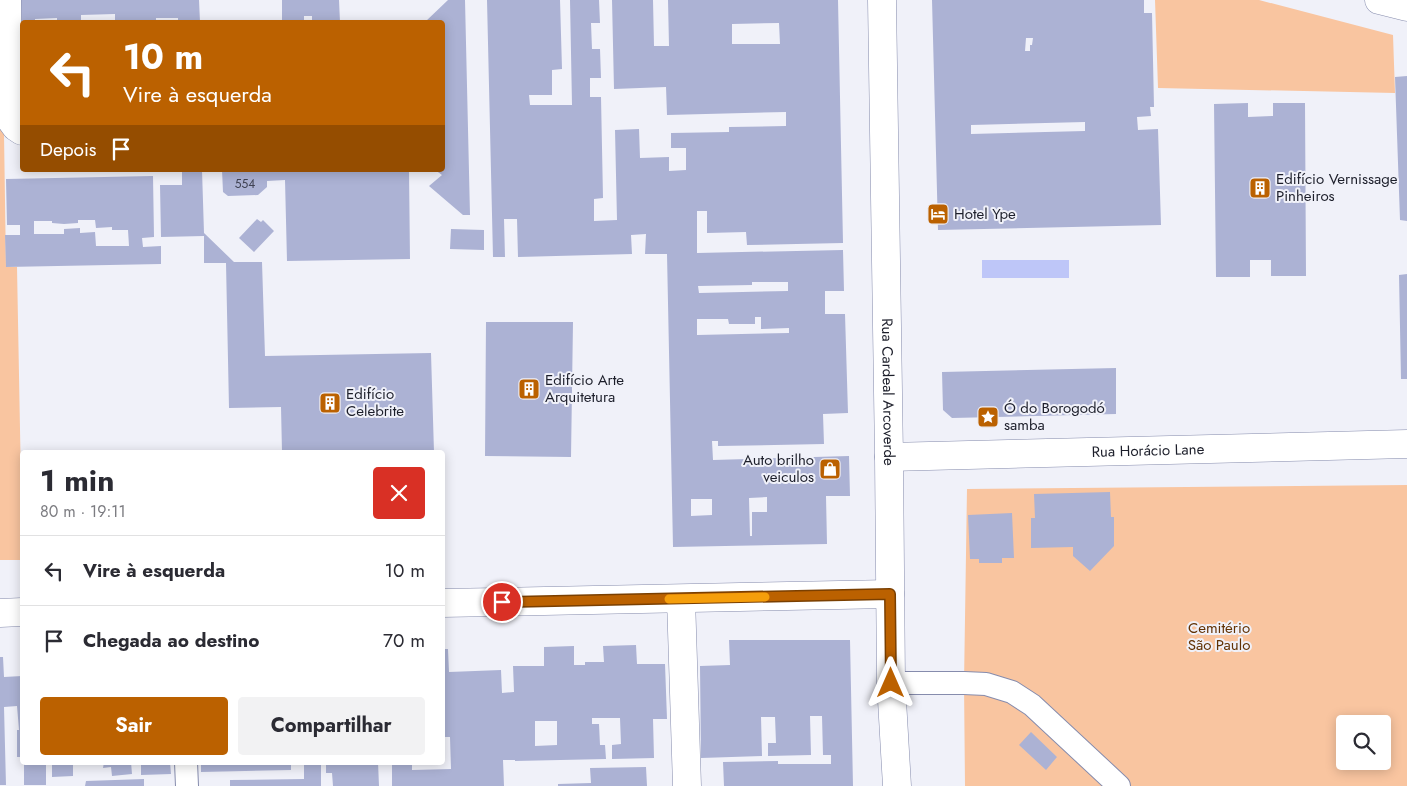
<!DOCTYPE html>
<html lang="pt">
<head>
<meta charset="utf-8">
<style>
  body { margin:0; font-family:Jost,sans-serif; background:#f2f2f3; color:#2b2b33; height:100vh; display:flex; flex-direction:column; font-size:19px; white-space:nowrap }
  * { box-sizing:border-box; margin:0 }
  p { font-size:16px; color:#7c7c81 }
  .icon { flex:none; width:28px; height:28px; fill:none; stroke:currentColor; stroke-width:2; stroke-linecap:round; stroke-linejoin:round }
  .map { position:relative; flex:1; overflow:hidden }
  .drawer { position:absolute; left:20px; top:450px; width:425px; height:315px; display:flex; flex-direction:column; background:#fff; border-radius:5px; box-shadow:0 2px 12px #0003 }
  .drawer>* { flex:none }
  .guide { position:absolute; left:20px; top:20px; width:425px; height:152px; border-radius:5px; box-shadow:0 2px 12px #0003; background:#bb6100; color:#fff; overflow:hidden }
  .controls { position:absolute; left:1336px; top:715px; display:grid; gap:10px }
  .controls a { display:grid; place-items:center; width:55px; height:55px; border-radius:5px; background:#fff; box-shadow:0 2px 12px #0003; font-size:25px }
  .pin { position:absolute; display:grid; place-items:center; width:42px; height:42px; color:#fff; margin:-21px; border:2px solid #fff; border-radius:50%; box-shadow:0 1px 5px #0007 }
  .me { position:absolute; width:55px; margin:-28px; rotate:0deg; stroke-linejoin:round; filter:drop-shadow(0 0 4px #0008) }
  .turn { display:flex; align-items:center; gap:18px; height:105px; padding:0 20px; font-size:22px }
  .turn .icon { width:65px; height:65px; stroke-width:2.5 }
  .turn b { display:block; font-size:35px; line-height:42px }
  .then { display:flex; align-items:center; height:48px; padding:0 20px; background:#0003; gap:10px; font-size:19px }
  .round { display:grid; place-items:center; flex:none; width:52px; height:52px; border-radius:5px; background:#f2f2f3 }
  .overview { display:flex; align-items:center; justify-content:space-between; height:85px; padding:0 20px }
  h1 { font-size:30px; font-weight:700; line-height:38px }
  .button { display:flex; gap:10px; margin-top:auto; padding:10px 20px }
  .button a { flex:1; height:58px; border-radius:5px; background:#bb6100; color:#fff; font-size:20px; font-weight:700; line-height:58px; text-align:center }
  .button a+a { background:#f2f2f3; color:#2b2b33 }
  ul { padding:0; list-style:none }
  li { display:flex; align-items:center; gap:15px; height:70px; padding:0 20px; border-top:1px solid #e1e1e2 }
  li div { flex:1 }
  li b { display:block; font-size:19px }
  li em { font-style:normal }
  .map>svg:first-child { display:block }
  .green { fill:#f9c5a0; fill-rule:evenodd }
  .water { fill:#bec6f8 }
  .building { fill:#acb2d4; fill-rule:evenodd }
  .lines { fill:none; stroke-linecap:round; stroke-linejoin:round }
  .service-casing { stroke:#868cad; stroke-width:24 }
  .minor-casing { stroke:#868cad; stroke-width:29 }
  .secondary-casing { stroke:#868cad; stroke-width:29 }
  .service { stroke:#fff; stroke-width:22 }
  .minor { stroke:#fff; stroke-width:28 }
  .secondary { stroke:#fff; stroke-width:28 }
  .route-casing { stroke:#7a3f00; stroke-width:12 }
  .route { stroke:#bb6100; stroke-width:9 }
  .slow { stroke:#f59e0b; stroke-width:9 }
  .labels { text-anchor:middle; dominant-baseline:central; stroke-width:4; stroke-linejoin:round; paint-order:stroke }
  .number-label { font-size:12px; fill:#404354 }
  .poi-label { font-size:15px; fill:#1c1e2a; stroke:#f0f1f9; text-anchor:start }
  .street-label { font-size:15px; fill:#1c1e2a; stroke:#f0f1f9 }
  .park-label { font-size:15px; fill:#623204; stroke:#f0f1f9 }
</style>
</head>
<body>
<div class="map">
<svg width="1407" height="786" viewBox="0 0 1407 786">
  <rect width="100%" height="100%" fill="#f0f1f9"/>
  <path class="green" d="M 0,0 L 2,0 L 6,267 L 17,267 L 22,537 L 22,560 L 0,560 Z
    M 1155,0 L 1259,0 L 1393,35 L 1395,93 L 1158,88 Z
    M 1407,485 L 1407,786 L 965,786 L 964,683 L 967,489 ZM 1345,724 L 1382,724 L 1382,761 L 1345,761 Z"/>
  <path class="water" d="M 982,260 L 1069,260 L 1069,278 L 982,278 Z"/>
  <path class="building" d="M 12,0 L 199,0 L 200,22 L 178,22 L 178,18 L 156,18 L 156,22 L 115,22 L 115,14 L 81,15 L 81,22 L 57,22 L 57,18 L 35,19 L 35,22 L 22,22 L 22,52 L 13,53 Z
    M 282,0 L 339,0 L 340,22 L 312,22 L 312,16 L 304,16 L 304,22 L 282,22 Z
    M 448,0 L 465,0 L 470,215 L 463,215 L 429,186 L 442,175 L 435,170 L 442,170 L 442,22 L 425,22 Z
    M 487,0 L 560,0 L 562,69 L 552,70 L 552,95 L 529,95 L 530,105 L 572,105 L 570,0 L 599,0 L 600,23 L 591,23 L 592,49 L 600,49 L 601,78 L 590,78 L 590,97 L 601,97 L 603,198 L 594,199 L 594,221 L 617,220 L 615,130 L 639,129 L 640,158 L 669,157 L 669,171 L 686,170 L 686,148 L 671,148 L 671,133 L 729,132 L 729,127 L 786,126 L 786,112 L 667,115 L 666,87 L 614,89 L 612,0 L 653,0 L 654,46 L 669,46 L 668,0 L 838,0 L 843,243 L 747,245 L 746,232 L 707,233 L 707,211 L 697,211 L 697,253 L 843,250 L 844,291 L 825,291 L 825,314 L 845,314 L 848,413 L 823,414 L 824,444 L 718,446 L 718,441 L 712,441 L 713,460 L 849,456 L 850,496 L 826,496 L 827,544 L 673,547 L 667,254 L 645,254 L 646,234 L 631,235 L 632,254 L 518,257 L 517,219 L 504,219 L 505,257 L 493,257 ZM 779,23 L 780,44 L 732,44 L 732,24 ZM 752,282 L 788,282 L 788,291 L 699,293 L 698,286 L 752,285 ZM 755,317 L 761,317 L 761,329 L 789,328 L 789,333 L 697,335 L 697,319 L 728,319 L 729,324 L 755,324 ZM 767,497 L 767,512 L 752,512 L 752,536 L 750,536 L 749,498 ZM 691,499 L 712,499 L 712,515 L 691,516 Z
    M 932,0 L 1144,0 L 1144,13 L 1152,13 L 1154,107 L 1150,107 L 1151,116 L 1137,117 L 1138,130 L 1158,129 L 1161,225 L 938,230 ZM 1026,38 L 1033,38 L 1032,45 L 1030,45 L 1030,51 L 1025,51 ZM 1085,122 L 1085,131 L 971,134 L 971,125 Z
    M 1407,76 L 1407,221 L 1400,220 L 1395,77 Z
    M 1248,103 L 1248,117 L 1273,116 L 1273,103 L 1305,103 L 1306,276 L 1271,276 L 1271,260 L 1250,260 L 1250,277 L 1216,277 L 1214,104 Z
    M 182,170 L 202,170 L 204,233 L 234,262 L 262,262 L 265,356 L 431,353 L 434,452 L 282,452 L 281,407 L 229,408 L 226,263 L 204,263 L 204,236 L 161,237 L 160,185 L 182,185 Z
    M 222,170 L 409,170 L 410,259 L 287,261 L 285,180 L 267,181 L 267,187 L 258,195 L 228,196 L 223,192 Z
    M 153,176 L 154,237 L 142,238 L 143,247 L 161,246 L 161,264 L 6,267 L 5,235 L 20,235 L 20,225 L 7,225 L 6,179 ZM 78,220 L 95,220 L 96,228 L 112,227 L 112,230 L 128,230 L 129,246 L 96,246 L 95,232 L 80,233 L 80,228 L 64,229 L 64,234 L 34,234 L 34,221 L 52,221 L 52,223 L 64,224 L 78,223 Z
    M 257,219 L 261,222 L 263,220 L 274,231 L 254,252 L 239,238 Z
    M 451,229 L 484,230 L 484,250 L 450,249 Z
    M 1407,274 L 1407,379 L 1401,379 L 1399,275 Z
    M 486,322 L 573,322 L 571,457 L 485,456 Z
    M 1116,368 L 1116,414 L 952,418 L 943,410 L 942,372 Z
    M 1110,492 L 1111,517 L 1114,517 L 1114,546 L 1090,571 L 1073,556 L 1073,547 L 1031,548 L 1031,518 L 1035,518 L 1034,494 Z
    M 1012,513 L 1014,558 L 1002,558 L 1002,563 L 979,563 L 979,559 L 970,559 L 968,515 Z
    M 729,640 L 850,640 L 853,786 L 724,786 L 723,762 L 778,761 L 778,764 L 831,764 L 831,755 L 823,755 L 822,716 L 810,716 L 811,755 L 768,756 L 768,743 L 776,743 L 775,717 L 761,717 L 762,756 L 701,758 L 700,666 L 730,665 Z
    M 636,645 L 637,664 L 665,664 L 667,719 L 653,719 L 654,758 L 612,759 L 612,745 L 621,744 L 620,718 L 592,718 L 592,724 L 599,724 L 600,745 L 605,745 L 606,759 L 515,761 L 515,760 L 503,760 L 504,786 L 392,786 L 392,762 L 412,762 L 412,770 L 451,769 L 450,737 L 442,737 L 442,649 L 448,649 L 449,672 L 501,670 L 502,693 L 514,692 L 513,666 L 544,666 L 544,647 L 574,646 L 574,665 L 585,665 L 585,662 L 604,662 L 603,646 ZM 535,721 L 557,721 L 557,745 L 535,746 Z
    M 0,657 L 3,657 L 4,677 L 22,676 L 22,757 L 17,757 L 17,730 L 19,730 L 17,706 L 4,707 L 6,785 L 0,785 Z
    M 1031,732 L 1057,757 L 1046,770 L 1019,745 Z
    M 24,762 L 46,762 L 46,785 L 24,785 Z
    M 52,762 L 73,762 L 73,776 L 52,777 Z
    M 104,762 L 131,762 L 132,774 L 112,776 L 111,767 L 103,768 Z
    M 141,762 L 170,762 L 171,774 L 141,775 Z
    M 201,762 L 291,762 L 291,770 L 201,772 Z
    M 304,762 L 321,762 L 321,786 L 230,786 L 230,780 L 304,779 Z
    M 326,762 L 378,762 L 379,786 L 333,786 L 332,773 L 326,773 Z
    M 646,767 L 647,786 L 558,786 L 558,784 L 591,783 L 590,768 Z
    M 144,779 L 144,786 L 85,786 L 86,781 Z"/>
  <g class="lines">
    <g class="service-casing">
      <path id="service" d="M 891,683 L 964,683 L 986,684 L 1012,692 L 1032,705 L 1119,786
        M 186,762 L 187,786"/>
    </g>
    <g class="minor-casing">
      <g id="minor">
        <path d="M 7,0 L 8,116 L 16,127 L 22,131"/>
        <path d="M 1379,0 L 1407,7"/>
        <path id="s1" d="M 889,457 L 1407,444"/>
        <path d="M 681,599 L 687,786"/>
        <path d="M 442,603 L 890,594"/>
        <path d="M 0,613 L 22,612"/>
      </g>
    </g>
    <g class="secondary-casing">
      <g id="secondary">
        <path id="s2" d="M 882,0 L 889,457 L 891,683 L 897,786"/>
      </g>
    </g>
    <use href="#service" class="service"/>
    <use href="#minor" class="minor"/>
    <use href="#secondary" class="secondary"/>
  </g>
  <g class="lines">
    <g class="route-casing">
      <path id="route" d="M 502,602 L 890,594 L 891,683"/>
    </g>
    <use href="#route" class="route"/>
    <path class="slow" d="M 669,599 L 765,597"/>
  </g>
  <defs>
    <g id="building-square" transform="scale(1.125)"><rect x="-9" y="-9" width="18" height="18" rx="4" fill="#bb6100" stroke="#f0f1f9"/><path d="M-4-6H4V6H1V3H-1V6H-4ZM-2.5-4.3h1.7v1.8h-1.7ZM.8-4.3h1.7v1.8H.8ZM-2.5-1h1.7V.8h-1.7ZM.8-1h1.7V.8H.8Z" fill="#fff"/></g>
    <g id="hotel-square" transform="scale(1.125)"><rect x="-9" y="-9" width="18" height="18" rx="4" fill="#bb6100" stroke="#f0f1f9"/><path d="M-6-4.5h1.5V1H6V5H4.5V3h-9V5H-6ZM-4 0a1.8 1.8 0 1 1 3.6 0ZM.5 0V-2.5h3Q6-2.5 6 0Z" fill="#fff"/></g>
    <g id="sight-square" transform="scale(1.125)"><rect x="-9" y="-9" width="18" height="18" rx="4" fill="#bb6100" stroke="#f0f1f9"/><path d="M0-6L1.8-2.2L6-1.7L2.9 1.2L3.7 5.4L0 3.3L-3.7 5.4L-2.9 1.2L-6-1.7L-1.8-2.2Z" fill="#fff"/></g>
    <g id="shop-square" transform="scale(1.125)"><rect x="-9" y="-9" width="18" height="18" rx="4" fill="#bb6100" stroke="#f0f1f9"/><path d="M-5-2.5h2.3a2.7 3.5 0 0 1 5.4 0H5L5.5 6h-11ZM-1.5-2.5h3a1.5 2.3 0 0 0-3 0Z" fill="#fff"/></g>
  </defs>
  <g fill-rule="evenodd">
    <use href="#building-square" x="1260" y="188"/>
    <use href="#hotel-square" x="938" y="214"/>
    <use href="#building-square" x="529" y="389"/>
    <use href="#building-square" x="330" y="403"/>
    <use href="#sight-square" x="988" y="417"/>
    <use href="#shop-square" x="830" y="469"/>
  </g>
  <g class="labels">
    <g class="number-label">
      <text x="245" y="184">554</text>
    </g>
    <g class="poi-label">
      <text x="1276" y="179">Edifício Vernissage<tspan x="1276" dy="17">Pinheiros</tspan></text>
      <text x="954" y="214">Hotel Ype</text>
      <text x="545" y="380">Edifício Arte<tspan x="545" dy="17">Arquitetura</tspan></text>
      <text x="346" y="394">Edifício<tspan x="346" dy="17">Celebrite</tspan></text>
      <text x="1004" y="408">Ó do Borogodó<tspan x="1004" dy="17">samba</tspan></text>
      <text x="814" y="460" text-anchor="end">Auto brilho<tspan x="814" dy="17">veiculos</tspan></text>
    </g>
    <g class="street-label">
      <text stroke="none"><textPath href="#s2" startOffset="392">Rua Cardeal Arcoverde</textPath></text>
      <text stroke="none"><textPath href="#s1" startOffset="259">Rua Horácio Lane</textPath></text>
    </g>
    <g class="park-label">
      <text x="1219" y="628">Cemitério<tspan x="1219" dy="17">São Paulo</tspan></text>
    </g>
  </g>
</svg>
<div class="controls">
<a><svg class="icon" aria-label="search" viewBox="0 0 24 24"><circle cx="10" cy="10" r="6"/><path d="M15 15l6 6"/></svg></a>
</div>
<div class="pin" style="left:502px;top:602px;background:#d93025"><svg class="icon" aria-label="arrive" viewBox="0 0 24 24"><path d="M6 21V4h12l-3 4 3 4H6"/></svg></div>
<svg class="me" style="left:891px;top:683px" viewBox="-20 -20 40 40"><path d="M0-17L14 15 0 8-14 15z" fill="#bb6100" stroke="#fff" stroke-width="4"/></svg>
<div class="guide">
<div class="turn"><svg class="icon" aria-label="left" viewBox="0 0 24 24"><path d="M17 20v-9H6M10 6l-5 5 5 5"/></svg><div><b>10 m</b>Vire à esquerda</div></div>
<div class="then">Depois<svg class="icon" aria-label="arrive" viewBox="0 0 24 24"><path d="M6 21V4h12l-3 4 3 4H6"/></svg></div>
</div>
<section class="drawer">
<div class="overview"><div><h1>1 min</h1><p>80 m · 19:11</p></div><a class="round" style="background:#d93025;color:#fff"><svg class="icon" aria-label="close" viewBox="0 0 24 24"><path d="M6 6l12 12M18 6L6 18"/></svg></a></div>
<ul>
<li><svg class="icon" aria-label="left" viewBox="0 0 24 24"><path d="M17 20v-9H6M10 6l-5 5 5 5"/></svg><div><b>Vire à esquerda</b></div><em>10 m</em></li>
<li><svg class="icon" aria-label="arrive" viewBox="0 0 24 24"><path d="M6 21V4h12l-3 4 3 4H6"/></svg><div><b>Chegada ao destino</b></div><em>70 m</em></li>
</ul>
<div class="button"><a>Sair</a><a>Compartilhar</a></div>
</section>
</div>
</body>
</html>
